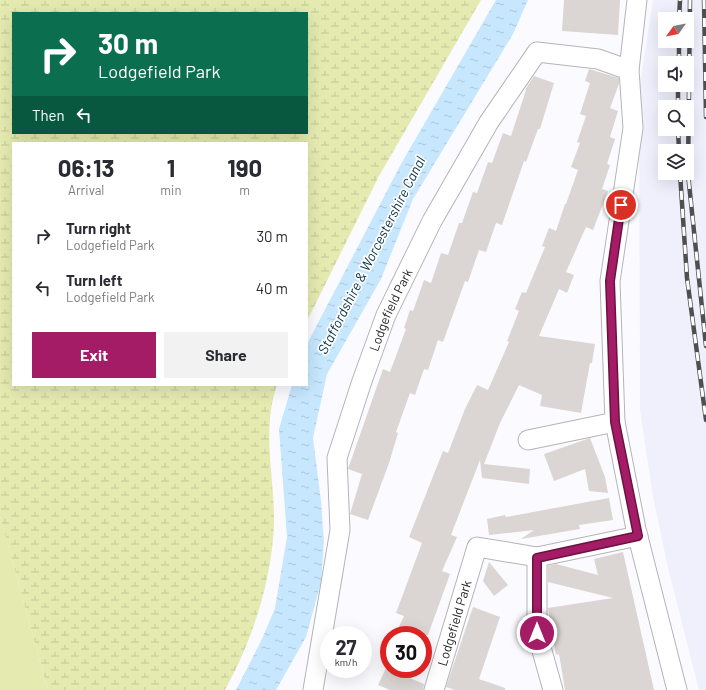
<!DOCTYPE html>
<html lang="en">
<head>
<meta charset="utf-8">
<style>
  body { margin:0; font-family:Barlow,sans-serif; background:#f2f2f3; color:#2b2b33; height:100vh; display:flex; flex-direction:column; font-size:15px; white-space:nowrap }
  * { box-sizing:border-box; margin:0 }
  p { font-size:13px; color:#7c7c81 }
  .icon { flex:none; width:22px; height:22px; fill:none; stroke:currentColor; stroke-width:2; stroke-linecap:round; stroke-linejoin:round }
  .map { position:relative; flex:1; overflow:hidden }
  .sheet { position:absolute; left:12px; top:142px; width:296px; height:244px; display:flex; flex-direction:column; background:#fff; border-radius:0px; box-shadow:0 4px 16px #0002 }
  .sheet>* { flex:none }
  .top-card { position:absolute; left:12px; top:12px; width:296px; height:122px; border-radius:0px; box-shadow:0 4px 16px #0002; background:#0b6e4f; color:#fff; overflow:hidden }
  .needle { width:26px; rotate:237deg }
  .buttons { position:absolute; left:658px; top:12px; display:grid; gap:8px }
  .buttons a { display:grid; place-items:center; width:36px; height:36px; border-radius:0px; background:#fff; box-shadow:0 4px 16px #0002; font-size:20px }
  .speed { position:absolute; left:320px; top:626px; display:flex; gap:8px; font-size:20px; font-weight:700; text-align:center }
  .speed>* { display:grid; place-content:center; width:52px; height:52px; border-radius:50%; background:#fff; box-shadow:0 4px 16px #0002; line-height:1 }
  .speed small { font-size:10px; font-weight:400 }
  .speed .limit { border:6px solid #d22; background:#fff; color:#111 }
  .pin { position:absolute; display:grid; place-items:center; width:34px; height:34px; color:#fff; margin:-17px; border:2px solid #fff; border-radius:50%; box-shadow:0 1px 4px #0007 }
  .me { position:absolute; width:44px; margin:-22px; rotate:0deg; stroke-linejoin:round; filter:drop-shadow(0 0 3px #0008) }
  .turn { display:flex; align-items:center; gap:14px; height:84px; padding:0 20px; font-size:18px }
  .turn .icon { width:52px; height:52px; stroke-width:2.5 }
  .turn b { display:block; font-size:28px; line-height:34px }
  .then { display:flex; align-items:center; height:38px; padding:0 20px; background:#0003; gap:8px; font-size:15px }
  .eta { display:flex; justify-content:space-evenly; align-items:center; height:68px; text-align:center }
  .eta b { font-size:24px; font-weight:700; line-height:28px }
  .cta { display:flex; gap:8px; margin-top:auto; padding:8px 20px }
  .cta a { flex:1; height:46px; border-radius:0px; background:#a41c66; color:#fff; font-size:16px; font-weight:700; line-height:46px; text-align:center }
  .cta a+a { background:#f2f2f3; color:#2b2b33 }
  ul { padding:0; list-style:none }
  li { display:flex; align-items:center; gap:12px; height:52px; padding:0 20px }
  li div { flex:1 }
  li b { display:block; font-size:15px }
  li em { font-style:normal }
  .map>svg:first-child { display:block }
  .built { fill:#f0f0fd; fill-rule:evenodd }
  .green { fill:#e5eab0 }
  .wetland { fill:url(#wetland-marsh); fill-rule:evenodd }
  .water { fill:url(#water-ripples) }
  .building { fill:#dbd5d3 }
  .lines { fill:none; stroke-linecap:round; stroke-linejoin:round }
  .street-casing { stroke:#b4b4b9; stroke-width:21 }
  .street { stroke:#fff; stroke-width:19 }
  .rail-casing { stroke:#4f4f52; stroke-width:4.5 }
  .rail { stroke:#fff; stroke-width:3; stroke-dasharray:9; stroke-linecap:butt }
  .route-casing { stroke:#6b1242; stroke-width:10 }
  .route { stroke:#a41c66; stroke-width:7 }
  .labels { text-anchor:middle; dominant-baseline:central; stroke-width:3.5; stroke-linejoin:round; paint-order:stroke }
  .street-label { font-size:13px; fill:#262628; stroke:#fff }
  .water-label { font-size:14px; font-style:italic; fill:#083247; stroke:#fff }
</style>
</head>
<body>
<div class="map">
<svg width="706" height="690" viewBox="0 0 706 690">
  <defs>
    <pattern id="wetland-marsh" width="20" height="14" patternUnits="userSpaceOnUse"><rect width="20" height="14" fill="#e5eab0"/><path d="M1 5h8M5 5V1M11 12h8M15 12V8" fill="none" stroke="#c4c997"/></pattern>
    <pattern id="water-ripples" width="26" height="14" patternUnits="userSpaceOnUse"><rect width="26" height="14" fill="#c6e7fd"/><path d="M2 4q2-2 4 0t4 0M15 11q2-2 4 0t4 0" fill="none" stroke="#aac6d9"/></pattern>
  </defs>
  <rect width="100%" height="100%" fill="#fbfbff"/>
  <path class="built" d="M 653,0 L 706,0 L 706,690 L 699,690 L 668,568 L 653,497 L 640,410 L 639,88 ZM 665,19 L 687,19 L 687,41 L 665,41 ZM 665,63 L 687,63 L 687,85 L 665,85 ZM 665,107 L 687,107 L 687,129 L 665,129 ZM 665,151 L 687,151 L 687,173 L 665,173 Z"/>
  <path class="green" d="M 0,516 L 48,690 L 0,690 Z"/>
  <path class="wetland" d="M 0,0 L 481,0 L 379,176 L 307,321 L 307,143 L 13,143 L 13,385 L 277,385 C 261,431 275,478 274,524 C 272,580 252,642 225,690 L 48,690 L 0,516 ZM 13,13 L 307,13 L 307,133 L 13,133 Z"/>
  <path class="water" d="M 496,0 L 528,0 L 513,34 L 413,199 L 381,279 L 327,374 L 313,438 L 321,501 L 324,542 L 321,582 L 306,637 L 276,690 L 236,690 L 262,639 L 275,608 L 287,537 L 279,429 L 292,385 L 307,385 L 307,344 L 401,164 Z"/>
  <path class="building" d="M 564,0 L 620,0 L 618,35 L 562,31 Z
    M 589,69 L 619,78 L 619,84 L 610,108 L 618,111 L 610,137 L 615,139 L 607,164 L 610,165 L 602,189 L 608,191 L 593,230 L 586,227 L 566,272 L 574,275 L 567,293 L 559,289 L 539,336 L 595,344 L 592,363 L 590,363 L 581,413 L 540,406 L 542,395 L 519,385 L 500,423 L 484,464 L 530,469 L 529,484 L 482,478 L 480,460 L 451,535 L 457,537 L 442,571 L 450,574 L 428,635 L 395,635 L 404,616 L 396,613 L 422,543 L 409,537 L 443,451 L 448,453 L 465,409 L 477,385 L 488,390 L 509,342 L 507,341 L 519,311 L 515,309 L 522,292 L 526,293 L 545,247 L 542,246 L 549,228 L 556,231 L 565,204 L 566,204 L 578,170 L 571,167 L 580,143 L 577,142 L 586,116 L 580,114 L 590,83 L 585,81 Z
    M 534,76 L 554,83 L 540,129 L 538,129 L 526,162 L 524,161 L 502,225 L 496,223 L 486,252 L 479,250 L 468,282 L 465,281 L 443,342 L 438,340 L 428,370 L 424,369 L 415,395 L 410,393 L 396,432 L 398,433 L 389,463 L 368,520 L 350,514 L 362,474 L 348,469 L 383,369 L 390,372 L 406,329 L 404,328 L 410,310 L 413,311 L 424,280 L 431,283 L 441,253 L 448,255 L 459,223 L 462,223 L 473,192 L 477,193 L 488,162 L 492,163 L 503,133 L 511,136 L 526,90 L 525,90 Z
    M 590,438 L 605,477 L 608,493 L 589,491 L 585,469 L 554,481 L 544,454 Z
    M 609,498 L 613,520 L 579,525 L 580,529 L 521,539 L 534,530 L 489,535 L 487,519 L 505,515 L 506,517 Z
    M 623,552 L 654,690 L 565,690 L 559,654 L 556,655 L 548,608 L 613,598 L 548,582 L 548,566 L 556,564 L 598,575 L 594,559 Z
    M 489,562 L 508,585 L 494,596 L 483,581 Z
    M 473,607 L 500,617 L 479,679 L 505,688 L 505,690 L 455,690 L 446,687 Z
    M 386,668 L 424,684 L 423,690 L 390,690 L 378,685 Z"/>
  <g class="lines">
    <g class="street-casing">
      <g id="street">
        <path d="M 629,70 L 637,0"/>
        <path d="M 528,440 L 615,422"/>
        <path d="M 537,557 L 638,536"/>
        <path id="s1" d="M 313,690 L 340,530 L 337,458 L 362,381 L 386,315 L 432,221 L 489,122 L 537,52 L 598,59 L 629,70 L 633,128 L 610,281 L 615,422 L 636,529 L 677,690"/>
        <path id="s2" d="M 434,690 L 477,547 L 537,557 L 537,633 L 553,690"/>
      </g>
    </g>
    <use href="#street" class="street"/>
    <g class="rail-casing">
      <path id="rail" d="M 690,0 L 688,174 L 706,346
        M 704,0 L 706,117
        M 679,19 L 680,0
        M 679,63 L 679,41
        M 678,107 L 678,85
        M 678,129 L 679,151
        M 680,173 L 687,278 L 706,420"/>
    </g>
    <use href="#rail" class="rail"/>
  </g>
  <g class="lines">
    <g class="route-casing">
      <path id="route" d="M 537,633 L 537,558 L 638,536 L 615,422 L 610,281 L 621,205"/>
    </g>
    <use href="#route" class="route"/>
  </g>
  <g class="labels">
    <g class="street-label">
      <text stroke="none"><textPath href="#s1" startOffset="392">Lodgefield Park</textPath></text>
      <text stroke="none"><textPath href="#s2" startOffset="70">Lodgefield Park</textPath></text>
    </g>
    <g class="water-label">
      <text transform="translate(371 255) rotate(-63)">Staffordshire &amp; Worcestershire Canal</text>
    </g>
  </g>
</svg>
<div class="buttons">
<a><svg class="needle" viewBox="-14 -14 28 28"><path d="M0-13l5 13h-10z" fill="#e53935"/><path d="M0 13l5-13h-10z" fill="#7c7c81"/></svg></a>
<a><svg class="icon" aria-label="sound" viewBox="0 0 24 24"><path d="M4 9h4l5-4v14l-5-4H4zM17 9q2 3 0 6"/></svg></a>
<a><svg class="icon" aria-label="search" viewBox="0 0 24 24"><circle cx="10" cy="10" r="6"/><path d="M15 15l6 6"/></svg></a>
<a><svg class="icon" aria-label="layers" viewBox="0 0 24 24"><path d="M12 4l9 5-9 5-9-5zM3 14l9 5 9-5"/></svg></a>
</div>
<div class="speed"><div>27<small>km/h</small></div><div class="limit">30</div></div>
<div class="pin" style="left:621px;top:205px;background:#d93025"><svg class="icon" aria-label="arrive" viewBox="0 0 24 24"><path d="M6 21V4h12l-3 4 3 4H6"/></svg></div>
<svg class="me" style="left:537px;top:633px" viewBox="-20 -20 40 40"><circle r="17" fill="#a41c66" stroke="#fff" stroke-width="3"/><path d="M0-11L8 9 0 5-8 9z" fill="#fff"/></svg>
<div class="top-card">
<div class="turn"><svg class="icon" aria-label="right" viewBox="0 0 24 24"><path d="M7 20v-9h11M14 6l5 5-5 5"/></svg><div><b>30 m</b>Lodgefield Park</div></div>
<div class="then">Then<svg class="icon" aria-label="left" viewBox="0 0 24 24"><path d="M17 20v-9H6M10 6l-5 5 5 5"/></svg></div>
</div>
<section class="sheet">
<div class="eta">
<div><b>06:13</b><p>Arrival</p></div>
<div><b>1</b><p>min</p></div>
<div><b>190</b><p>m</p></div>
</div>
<ul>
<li><svg class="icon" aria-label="right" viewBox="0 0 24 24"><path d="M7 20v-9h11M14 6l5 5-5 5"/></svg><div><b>Turn right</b><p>Lodgefield Park</p></div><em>30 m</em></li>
<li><svg class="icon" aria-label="left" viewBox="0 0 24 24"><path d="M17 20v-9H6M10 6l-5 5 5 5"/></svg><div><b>Turn left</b><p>Lodgefield Park</p></div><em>40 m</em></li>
</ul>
<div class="cta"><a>Exit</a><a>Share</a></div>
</section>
</div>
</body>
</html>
